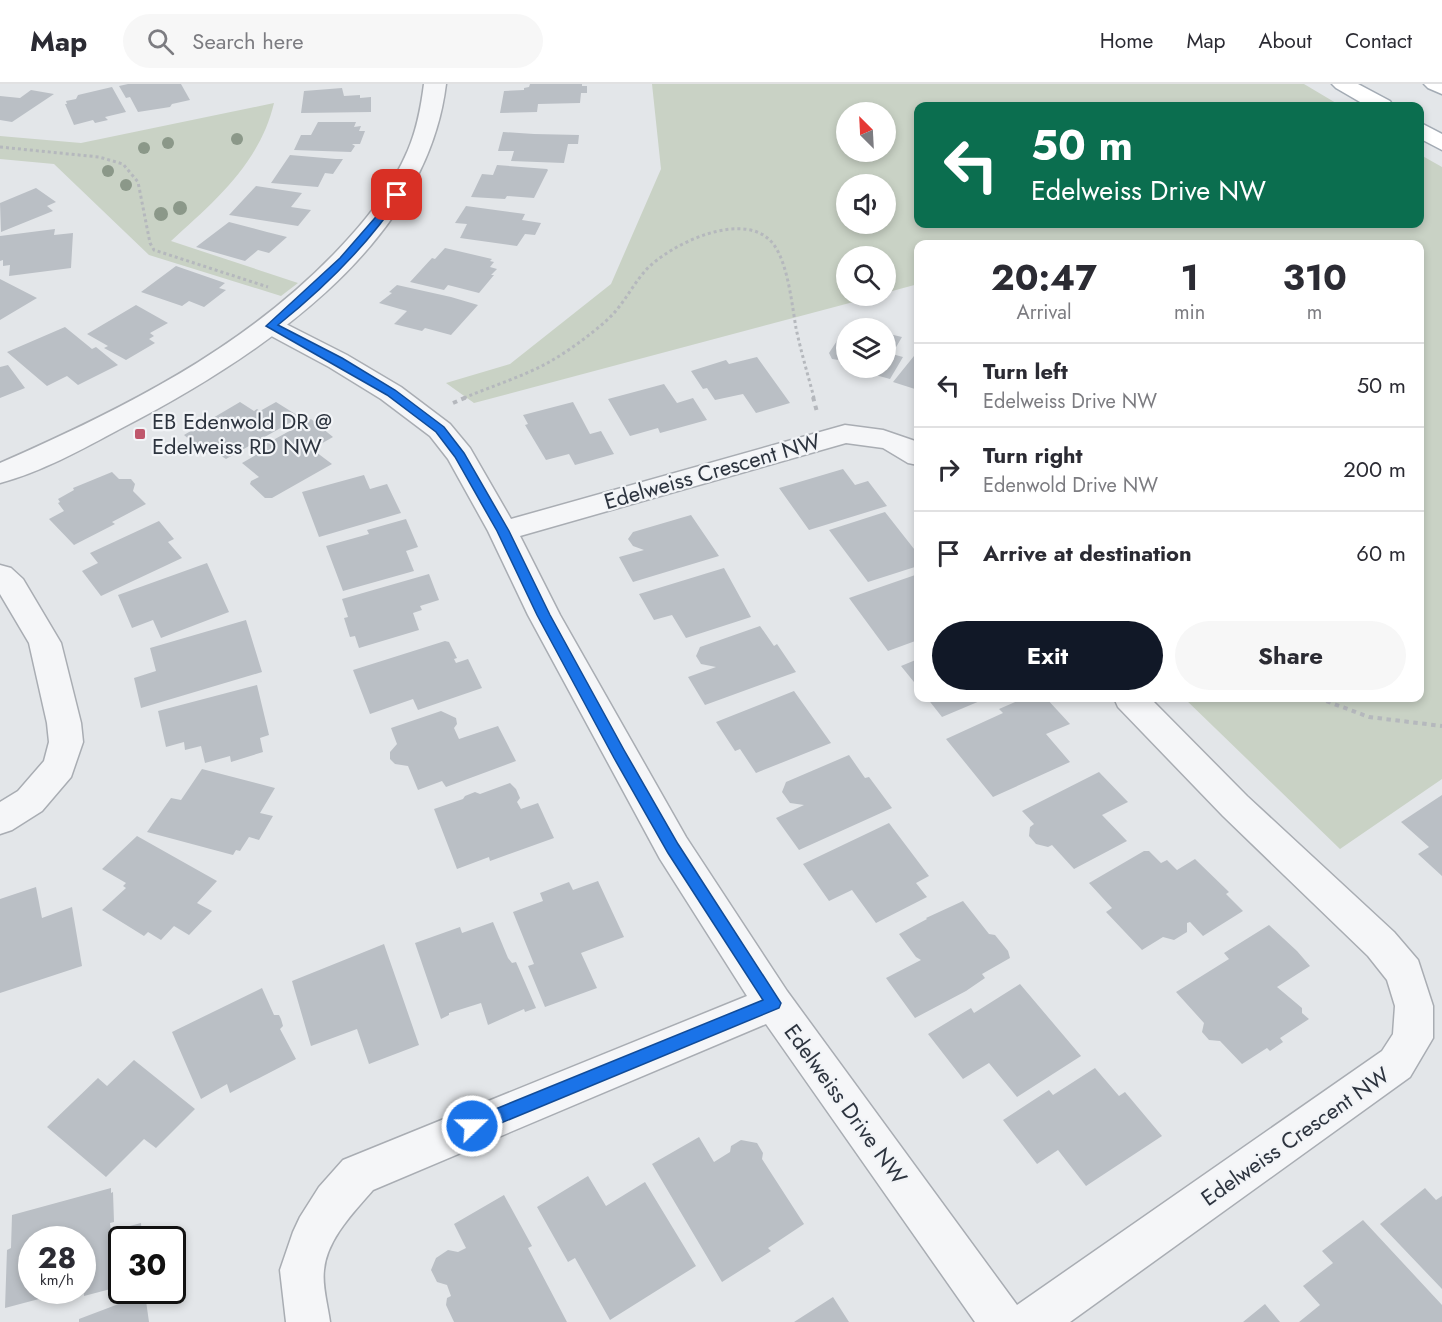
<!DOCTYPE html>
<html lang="en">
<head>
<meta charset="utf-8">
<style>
  body { margin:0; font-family:Jost,sans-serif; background:#f7f7f7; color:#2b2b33; height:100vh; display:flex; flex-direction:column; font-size:22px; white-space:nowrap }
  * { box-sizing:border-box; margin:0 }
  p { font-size:20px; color:#7c7c81 }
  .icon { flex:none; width:33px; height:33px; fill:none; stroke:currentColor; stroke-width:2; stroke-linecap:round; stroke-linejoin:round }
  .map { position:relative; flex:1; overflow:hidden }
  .panel { position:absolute; left:914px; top:156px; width:510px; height:462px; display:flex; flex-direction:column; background:#fff; border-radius:12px; box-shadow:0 3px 9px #0003 }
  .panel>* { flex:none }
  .banner { position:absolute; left:914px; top:18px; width:510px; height:126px; border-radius:12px; box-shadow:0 3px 9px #0003; background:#0b6e4f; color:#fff; overflow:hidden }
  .needle { width:39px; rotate:336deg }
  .controls { position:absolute; left:836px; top:18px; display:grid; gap:12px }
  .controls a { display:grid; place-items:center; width:60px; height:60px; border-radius:50%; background:#fff; box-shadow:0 3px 9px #0003; font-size:30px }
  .speed { position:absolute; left:18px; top:1142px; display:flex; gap:12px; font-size:30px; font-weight:700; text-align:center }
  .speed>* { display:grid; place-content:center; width:78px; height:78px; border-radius:50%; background:#fff; box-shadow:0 3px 9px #0003; line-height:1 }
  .speed small { font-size:15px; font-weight:400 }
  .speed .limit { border:3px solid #111; border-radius:9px; background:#fff; color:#111 }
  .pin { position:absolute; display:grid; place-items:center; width:51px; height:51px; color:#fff; margin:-26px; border-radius:12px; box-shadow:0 3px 9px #0006 }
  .me { position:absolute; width:66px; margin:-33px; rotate:68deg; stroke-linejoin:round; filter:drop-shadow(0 0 4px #0008) }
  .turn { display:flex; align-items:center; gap:21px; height:126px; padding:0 18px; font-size:27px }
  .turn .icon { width:78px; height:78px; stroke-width:2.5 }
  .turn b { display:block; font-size:42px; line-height:51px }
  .eta { display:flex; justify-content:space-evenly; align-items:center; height:102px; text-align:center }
  .eta b { font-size:36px; font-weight:700; line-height:42px }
  .primary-button { display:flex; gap:12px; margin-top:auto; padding:12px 18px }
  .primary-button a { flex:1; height:69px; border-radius:36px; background:#111827; color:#fff; font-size:24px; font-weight:700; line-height:69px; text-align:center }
  .primary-button a+a { background:#f7f7f7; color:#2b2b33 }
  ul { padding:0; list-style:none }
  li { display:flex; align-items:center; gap:18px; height:84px; padding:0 18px; border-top:2px solid #e1e1e2 }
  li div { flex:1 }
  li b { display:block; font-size:22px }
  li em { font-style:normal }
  header { display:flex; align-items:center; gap:36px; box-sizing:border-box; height:84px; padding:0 30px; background:#fff; border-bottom:2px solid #e1e1e2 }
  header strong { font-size:28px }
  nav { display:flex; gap:33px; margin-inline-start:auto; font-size:21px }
  .search { width:420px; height:54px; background:#f7f7f7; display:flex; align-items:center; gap:15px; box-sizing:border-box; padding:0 21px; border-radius:33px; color:#7c7c81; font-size:22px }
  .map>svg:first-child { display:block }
  .green { fill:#c9d2c5; fill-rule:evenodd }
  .building { fill:#babfc5 }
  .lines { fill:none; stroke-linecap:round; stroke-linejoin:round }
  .minor-casing { stroke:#a9adb3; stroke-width:3 }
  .tertiary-casing { stroke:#a9adb3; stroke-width:3 }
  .primary-casing { stroke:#a3abb4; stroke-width:3 }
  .path-far1 { stroke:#b5b8bd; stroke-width:3; stroke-dasharray:3 3; stroke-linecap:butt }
  .path { stroke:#b5b8bd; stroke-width:4; stroke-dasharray:4.5 4.5; stroke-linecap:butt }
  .minor { fill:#f5f6f8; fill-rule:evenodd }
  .tertiary { fill:#f5f6f8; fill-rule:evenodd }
  .primary { fill:#fff; fill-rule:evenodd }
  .tree { fill:#8b9889 }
  .route { fill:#1a73e8; stroke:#114b97; stroke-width:1.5 }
  .poi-dot { fill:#bf576c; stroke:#f2f4f7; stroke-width:2 }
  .labels { text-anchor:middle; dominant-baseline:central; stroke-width:4.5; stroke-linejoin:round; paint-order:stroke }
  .poi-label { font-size:22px; fill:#2d343f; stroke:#f2f4f7; text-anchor:start }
  .street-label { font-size:22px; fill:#2d343f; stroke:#f2f4f7 }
</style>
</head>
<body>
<header>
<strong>Map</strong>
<div class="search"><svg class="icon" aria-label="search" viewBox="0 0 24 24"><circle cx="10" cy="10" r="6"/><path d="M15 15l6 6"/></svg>Search here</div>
<nav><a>Home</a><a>Map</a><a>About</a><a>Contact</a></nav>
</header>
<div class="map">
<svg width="1442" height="1238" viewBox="0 0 1442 1238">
  <rect width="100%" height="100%" fill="#e3e6e9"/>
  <path class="green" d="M 652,0 L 1304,0 L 1341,22 L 918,22 L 918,140 L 1419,140 L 1419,70 L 1442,83 L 1442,695 L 1340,765 L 1184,614 L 1419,614 L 1419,160 L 918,160 L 918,200 L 885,209 L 885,172 L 846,172 L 846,212 L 876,212 L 474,319 L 446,299 L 510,280 L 611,200 L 661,85 ZM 885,28 L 885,68 L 846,68 L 846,28 ZM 846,100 L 885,100 L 885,140 L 846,140 Z
    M 274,19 C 260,79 214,118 171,157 L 298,199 L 281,212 L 149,171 L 54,80 L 0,75 L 0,52 L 81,59 Z"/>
  <path class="building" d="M 128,0 L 181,0 L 190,16 L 172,20 L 170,23 L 138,28 L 130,13 L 126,14 L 119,2 Z
    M 530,0 L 582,0 L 582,2 L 587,2 L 587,9 L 581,9 L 580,19 L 538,20 L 537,28 L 500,29 L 504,7 L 524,6 L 524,4 L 529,3 Z
    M 112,3 L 126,28 L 105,33 L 108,36 L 95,39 L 93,36 L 74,41 L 65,20 L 67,20 L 66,17 L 76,15 L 78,11 Z
    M 342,4 L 344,12 L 360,11 L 360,14 L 371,13 L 371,28 L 301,29 L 304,7 Z
    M 31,6 L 54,10 L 12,38 L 0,36 L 0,12 L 20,14 Z
    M 318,38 L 356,38 L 354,43 L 361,42 L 359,47 L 365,47 L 360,60 L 352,60 L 355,62 L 351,68 L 294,66 L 301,51 L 311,51 Z
    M 503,48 L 534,50 L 579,51 L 578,60 L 568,60 L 564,79 L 511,77 L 514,67 L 498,67 Z
    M 290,71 L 336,75 L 343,75 L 333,90 L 325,89 L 318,103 L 271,99 Z
    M 497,81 L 547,85 L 548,86 L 534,114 L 507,112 L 505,115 L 471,113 L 482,90 L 493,91 Z
    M 256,102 L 302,109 L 291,123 L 311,126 L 298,142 L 229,131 Z
    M 36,104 L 56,118 L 47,122 L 53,127 L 1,148 L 0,119 Z
    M 466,122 L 525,130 L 522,136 L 541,139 L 535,151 L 525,150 L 517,162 L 460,154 L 467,140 L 455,139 Z
    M 229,138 L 267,148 L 287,153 L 269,169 L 258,166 L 245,177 L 196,163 Z
    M 55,145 L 54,151 L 73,149 L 71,184 L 9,192 L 10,181 L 3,182 L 3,176 L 0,177 L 0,152 Z
    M 445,164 L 492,175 L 490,177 L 494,178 L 490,183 L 497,185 L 491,191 L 494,191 L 479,209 L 448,201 L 444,206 L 410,198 L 432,174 L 435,175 Z
    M 176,182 L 225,199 L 219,204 L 226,206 L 204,223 L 189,217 L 182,222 L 141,208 Z
    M 0,195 L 37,214 L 0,236 Z
    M 397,201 L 451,213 L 478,221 L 451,251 L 425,244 L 422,247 L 394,240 L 407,227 L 379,219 L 392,209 L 389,208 Z
    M 136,221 L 168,239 L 150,249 L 154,252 L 149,255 L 155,259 L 126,276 L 104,264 L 108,262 L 87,250 Z
    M 866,236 L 882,240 L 880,244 L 846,244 L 846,283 L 841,282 L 845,277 L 832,275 L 829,269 L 848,240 L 861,243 Z
    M 65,243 L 92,265 L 96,263 L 118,281 L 78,301 L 67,292 L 47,302 L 7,268 Z
    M 885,249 L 902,253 L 892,270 L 903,273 L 890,295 L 850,284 L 885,284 Z
    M 918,267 L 918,306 L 893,298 Z
    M 757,273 L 790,319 L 756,329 L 743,310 L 715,316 L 707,304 L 703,305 L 691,287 L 726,276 L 729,280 Z
    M 8,281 L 25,304 L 0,314 L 0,283 Z
    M 664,300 L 677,319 L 693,314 L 707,336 L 660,349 L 658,344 L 630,352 L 608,315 Z
    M 240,318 L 254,327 L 257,325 L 260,327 L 276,318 L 300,333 L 226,375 L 212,366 L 206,370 L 184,351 Z
    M 573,318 L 590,350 L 601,347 L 614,370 L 575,381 L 569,370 L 546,376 L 525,341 L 528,340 L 523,331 Z
    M 311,335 L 333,353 L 312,365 L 332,380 L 272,414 L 265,414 L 250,400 L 251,397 L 259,393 L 242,379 L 261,368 L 257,365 Z
    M 843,385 L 855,401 L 868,397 L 887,422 L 809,446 L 779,404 Z
    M 112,388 L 119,395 L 131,395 L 135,400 L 133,407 L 146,420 L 112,438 L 115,440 L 74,461 L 49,435 L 64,427 L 58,419 L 60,418 L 58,415 L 74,406 L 73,404 Z
    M 364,391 L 370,405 L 387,400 L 401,429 L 319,453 L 302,408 Z
    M 885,428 L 918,470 L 918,482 L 868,498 L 829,446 Z
    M 691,431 L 719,472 L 633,498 L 619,473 L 644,466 L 633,462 L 628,455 L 633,448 Z
    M 406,435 L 418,463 L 406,467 L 414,487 L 343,507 L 326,462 L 369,450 L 367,446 Z
    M 159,437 L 174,455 L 168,458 L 182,474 L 101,512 L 82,487 L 98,479 L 90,469 Z
    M 207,479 L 229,528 L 161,554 L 153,536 L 132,544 L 118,511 Z
    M 724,484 L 751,533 L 686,554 L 672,531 L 654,536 L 639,510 Z
    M 429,490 L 439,516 L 420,522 L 422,526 L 413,529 L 419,546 L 359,564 L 355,552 L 350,553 L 344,534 L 348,533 L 342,515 Z
    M 918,490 L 918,556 L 888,567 L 849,514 Z
    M 246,536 L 262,588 L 141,624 L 134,594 L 156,587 L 150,564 Z
    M 760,542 L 774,562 L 777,560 L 796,588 L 705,621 L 688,593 L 716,583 L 701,580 L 696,572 L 700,563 Z
    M 445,557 L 449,558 L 457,574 L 454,575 L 456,579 L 468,575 L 482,604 L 418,626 L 413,615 L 370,630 L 353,586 Z
    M 918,575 L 918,603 L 901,582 Z
    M 257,601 L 269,651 L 260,654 L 263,668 L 231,678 L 230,672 L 205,679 L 201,662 L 185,666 L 184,658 L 166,663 L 158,627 Z
    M 794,607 L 831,659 L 756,689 L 740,665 L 735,667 L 716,638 Z
    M 927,614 L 987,614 L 942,633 Z
    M 1024,614 L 1046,614 L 1070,640 L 1046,650 L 1070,678 L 993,713 L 946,655 L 1003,629 L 999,625 Z
    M 441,627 L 456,634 L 457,640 L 454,644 L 459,655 L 498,642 L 516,677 L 446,703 L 442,697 L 418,706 L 408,682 L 395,680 L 390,675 L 390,668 L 397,660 L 391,644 Z
    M 849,671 L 865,694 L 869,693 L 892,724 L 799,766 L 776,734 L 804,721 L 790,719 L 782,708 L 786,698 Z
    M 202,685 L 275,704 L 260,729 L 273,732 L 259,756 L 249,753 L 240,767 L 236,766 L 233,771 L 147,748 L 171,714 L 181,716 Z
    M 1099,688 L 1128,718 L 1102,731 L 1127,757 L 1074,785 L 1052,761 L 1048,763 L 1036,760 L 1029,752 L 1030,743 L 1034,740 L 1022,727 Z
    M 510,699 L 516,705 L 520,714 L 517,718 L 521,725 L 538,719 L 554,754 L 490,777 L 489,773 L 457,785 L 434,725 L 463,715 L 465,712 L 475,708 L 480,710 Z
    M 1442,711 L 1442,792 L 1418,770 L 1429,763 L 1401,738 Z
    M 889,739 L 929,792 L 916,799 L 927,813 L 876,839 L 852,806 L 829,817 L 803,780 Z
    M 137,752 L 217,797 L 197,819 L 212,827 L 189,851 L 174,842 L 161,856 L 148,848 L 144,852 L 102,826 L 126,804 L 123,802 L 126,799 L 102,785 Z
    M 1144,767 L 1149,767 L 1161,779 L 1167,776 L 1177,786 L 1195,775 L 1229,808 L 1226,810 L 1243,827 L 1203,852 L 1190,838 L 1187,839 L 1187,848 L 1174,856 L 1163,853 L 1142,866 L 1106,828 L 1112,824 L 1089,799 Z
    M 598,797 L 624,853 L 581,869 L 597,904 L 545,923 L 528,882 L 534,880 L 513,828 L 543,817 L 540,809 L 569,798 L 573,806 Z
    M 36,803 L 42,834 L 72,823 L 82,882 L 0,909 L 0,815 Z
    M 963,817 L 989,850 L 995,851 L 1008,867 L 1010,874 L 982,890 L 985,894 L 966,907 L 915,934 L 886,894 L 921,876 L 916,873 L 899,850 L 927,835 L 926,834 Z
    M 493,838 L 508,874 L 512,879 L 516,878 L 536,924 L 525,928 L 524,925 L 488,941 L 481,919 L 449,929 L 449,931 L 441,935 L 415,859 L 460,843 L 462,849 Z
    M 1269,841 L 1297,867 L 1310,882 L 1277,903 L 1302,924 L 1302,929 L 1309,935 L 1280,954 L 1283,958 L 1270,967 L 1267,964 L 1242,980 L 1220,957 L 1209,956 L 1202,948 L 1204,939 L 1176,908 L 1229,875 L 1224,869 Z
    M 384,860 L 419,961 L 369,980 L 357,945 L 311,962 L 292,897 Z
    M 1020,900 L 1081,972 L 1017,1013 L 989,979 L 963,995 L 928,950 L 971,924 L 974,929 Z
    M 262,904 L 274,931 L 279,931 L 281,935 L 283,942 L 280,945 L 296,975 L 230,1009 L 227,1000 L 201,1015 L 172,948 Z
    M 134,976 L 195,1025 L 156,1064 L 144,1055 L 106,1093 L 47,1043 L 98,994 L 107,1002 Z
    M 1095,984 L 1119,1012 L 1125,1008 L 1162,1052 L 1086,1102 L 1058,1066 L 1037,1080 L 1003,1036 L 1049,1006 L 1053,1011 Z
    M 699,1053 L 714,1078 L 730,1068 L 731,1062 L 741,1056 L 757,1059 L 763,1069 L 762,1075 L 804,1140 L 768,1164 L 771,1167 L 722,1198 L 652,1080 Z
    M 588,1092 L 606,1122 L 645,1098 L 696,1182 L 610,1236 L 575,1174 L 568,1178 L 537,1123 Z
    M 111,1104 L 111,1109 L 113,1108 L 114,1138 L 110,1139 L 111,1147 L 141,1139 L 142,1155 L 122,1155 L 122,1202 L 84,1212 L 82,1155 L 32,1155 L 32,1206 L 69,1207 L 5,1224 L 7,1166 L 11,1164 L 12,1131 Z
    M 1425,1104 L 1436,1116 L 1442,1112 L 1442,1205 L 1380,1140 Z
    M 504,1111 L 532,1162 L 528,1164 L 567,1238 L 454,1238 L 446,1221 L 447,1214 L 451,1212 L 447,1201 L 437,1198 L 431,1186 L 436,1174 L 448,1166 L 458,1168 L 466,1164 L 454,1140 Z
    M 1363,1136 L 1442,1221 L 1442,1238 L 1299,1238 L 1320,1221 L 1303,1202 L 1333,1179 L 1322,1167 Z
    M 145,1210 L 149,1238 L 79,1238 L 79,1235 Z
    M 833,1213 L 849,1238 L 794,1238 Z
    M 1265,1220 L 1280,1238 L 1243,1238 Z"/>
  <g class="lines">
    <g class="minor-casing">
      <path id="minor" d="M 271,234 L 280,237 L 347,271 L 401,303 L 450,340 L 470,364 L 511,435 L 845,341 L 883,346 L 918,358 L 918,381 L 908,379 L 883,364 L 846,359 L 520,452 L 560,531 L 686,753 L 787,907 L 1017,1221 L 1382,967 L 1393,950 L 1395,922 L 1387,896 L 1368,872 L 1223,732 L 1118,623 L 1114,614 L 1150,614 L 1247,712 L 1394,848 L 1418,876 L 1433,922 L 1433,954 L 1410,993 L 1070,1238 L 975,1238 L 766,940 L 373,1106 C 354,1128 327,1155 324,1186 C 322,1202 328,1222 330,1238 L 286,1238 L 280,1186 L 293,1148 L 300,1133 L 319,1103 L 343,1076 L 747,912 L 660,775 L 528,531 L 488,447 L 448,375 L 430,352 L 381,315 L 329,283 L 262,247 L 258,242 L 262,237 Z
        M 0,481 L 11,484 L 23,495 L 61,559 L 81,639 L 83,658 L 71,693 L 42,727 L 12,746 L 0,750 L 0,718 L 18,707 L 44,677 L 49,658 L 47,639 L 29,559 L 0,510 Z"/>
    </g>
    <g class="tertiary-casing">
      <path id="tertiary" d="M 424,0 L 446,0 C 426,164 255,275 120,345 C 83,365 41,388 0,399 L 0,379 C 121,326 241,266 334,170 C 364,139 391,106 408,66 C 417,45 421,23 424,0 Z"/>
    </g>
    <g class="primary-casing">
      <path id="primary" d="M 1332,0 L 1358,0 L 1390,17 L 1393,22 L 1367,22 L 1336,4 Z
        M 1424,0 L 1442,0 L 1442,10 L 1428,4 Z
        M 1419,38 L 1442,50 L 1442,66 L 1419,54 Z"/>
    </g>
    <path class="path-far1" d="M 0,63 L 99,73 L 123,80 L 138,98 L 150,159 L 154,166 L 268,203
      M 464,314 C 492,302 525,292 551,277 C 570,266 590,251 606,237 C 623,222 631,203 645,187 C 669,160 747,123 774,161 C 788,180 792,221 796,244 C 801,268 808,291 814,314"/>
    <path class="path" d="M 813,313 L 817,328
      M 453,319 L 467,313
      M 1318,614 L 1369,633 L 1442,642"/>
    <use href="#minor" class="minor"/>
    <use href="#tertiary" class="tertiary"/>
    <use href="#primary" class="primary"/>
  </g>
  <g class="tree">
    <circle cx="237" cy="55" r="6"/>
    <circle cx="168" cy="59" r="6"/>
    <circle cx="144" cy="64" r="6"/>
    <circle cx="108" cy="87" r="6"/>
    <circle cx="126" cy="101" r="6"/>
    <circle cx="180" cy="124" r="7"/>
    <circle cx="161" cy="130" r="7"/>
  </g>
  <path class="route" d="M 393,109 L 401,111 C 368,161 324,204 278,241 L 342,274 L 395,306 L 444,343 L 464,369 L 509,447 L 550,531 L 624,666 L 678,760 L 781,919 L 779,924 L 472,1051 L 466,1048 L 463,1042 L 466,1037 L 763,916 L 668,769 L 614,674 L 537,531 L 497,447 L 455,373 L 436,348 L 387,311 L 266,242 L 340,174 L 381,127 Z"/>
  <rect class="poi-dot" x="134" y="344" width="12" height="12" rx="3"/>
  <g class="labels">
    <g class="poi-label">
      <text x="152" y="337">EB Edenwold DR @<tspan x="152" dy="25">Edelweiss RD NW</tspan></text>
    </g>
    <g class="street-label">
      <text transform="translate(712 387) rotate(-16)">Edelweiss Crescent NW</text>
      <text transform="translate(846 1020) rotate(54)">Edelweiss Drive NW</text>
      <text transform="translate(1295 1052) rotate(-35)">Edelweiss Crescent NW</text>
    </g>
  </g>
</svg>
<div class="controls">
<a><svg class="needle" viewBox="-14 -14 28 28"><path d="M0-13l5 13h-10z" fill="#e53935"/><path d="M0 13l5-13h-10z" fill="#7c7c81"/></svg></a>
<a><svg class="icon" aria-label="sound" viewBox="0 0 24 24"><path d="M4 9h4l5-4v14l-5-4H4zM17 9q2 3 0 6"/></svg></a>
<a><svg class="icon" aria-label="search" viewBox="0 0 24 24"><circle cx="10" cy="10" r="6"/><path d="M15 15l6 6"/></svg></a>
<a><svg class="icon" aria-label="layers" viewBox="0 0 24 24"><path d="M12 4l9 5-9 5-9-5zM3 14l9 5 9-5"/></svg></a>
</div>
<div class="speed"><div>28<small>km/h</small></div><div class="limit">30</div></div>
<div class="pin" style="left:397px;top:111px;background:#d93025"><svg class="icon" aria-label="arrive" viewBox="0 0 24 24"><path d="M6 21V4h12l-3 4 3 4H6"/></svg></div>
<svg class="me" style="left:472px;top:1042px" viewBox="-20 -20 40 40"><circle r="17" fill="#1a73e8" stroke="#fff" stroke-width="3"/><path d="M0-11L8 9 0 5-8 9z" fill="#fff"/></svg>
<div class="banner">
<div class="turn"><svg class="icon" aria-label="left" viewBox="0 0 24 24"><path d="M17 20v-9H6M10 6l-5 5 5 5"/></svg><div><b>50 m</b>Edelweiss Drive NW</div></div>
</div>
<section class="panel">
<div class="eta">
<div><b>20:47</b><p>Arrival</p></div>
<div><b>1</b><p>min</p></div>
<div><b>310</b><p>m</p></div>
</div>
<ul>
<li><svg class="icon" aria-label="left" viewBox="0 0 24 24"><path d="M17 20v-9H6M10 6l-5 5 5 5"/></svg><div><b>Turn left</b><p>Edelweiss Drive NW</p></div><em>50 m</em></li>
<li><svg class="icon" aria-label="right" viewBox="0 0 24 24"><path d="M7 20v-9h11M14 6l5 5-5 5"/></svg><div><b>Turn right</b><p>Edenwold Drive NW</p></div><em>200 m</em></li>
<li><svg class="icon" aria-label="arrive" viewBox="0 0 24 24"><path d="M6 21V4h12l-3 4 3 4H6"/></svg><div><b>Arrive at destination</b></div><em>60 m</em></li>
</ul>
<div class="primary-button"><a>Exit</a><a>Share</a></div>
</section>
</div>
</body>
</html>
